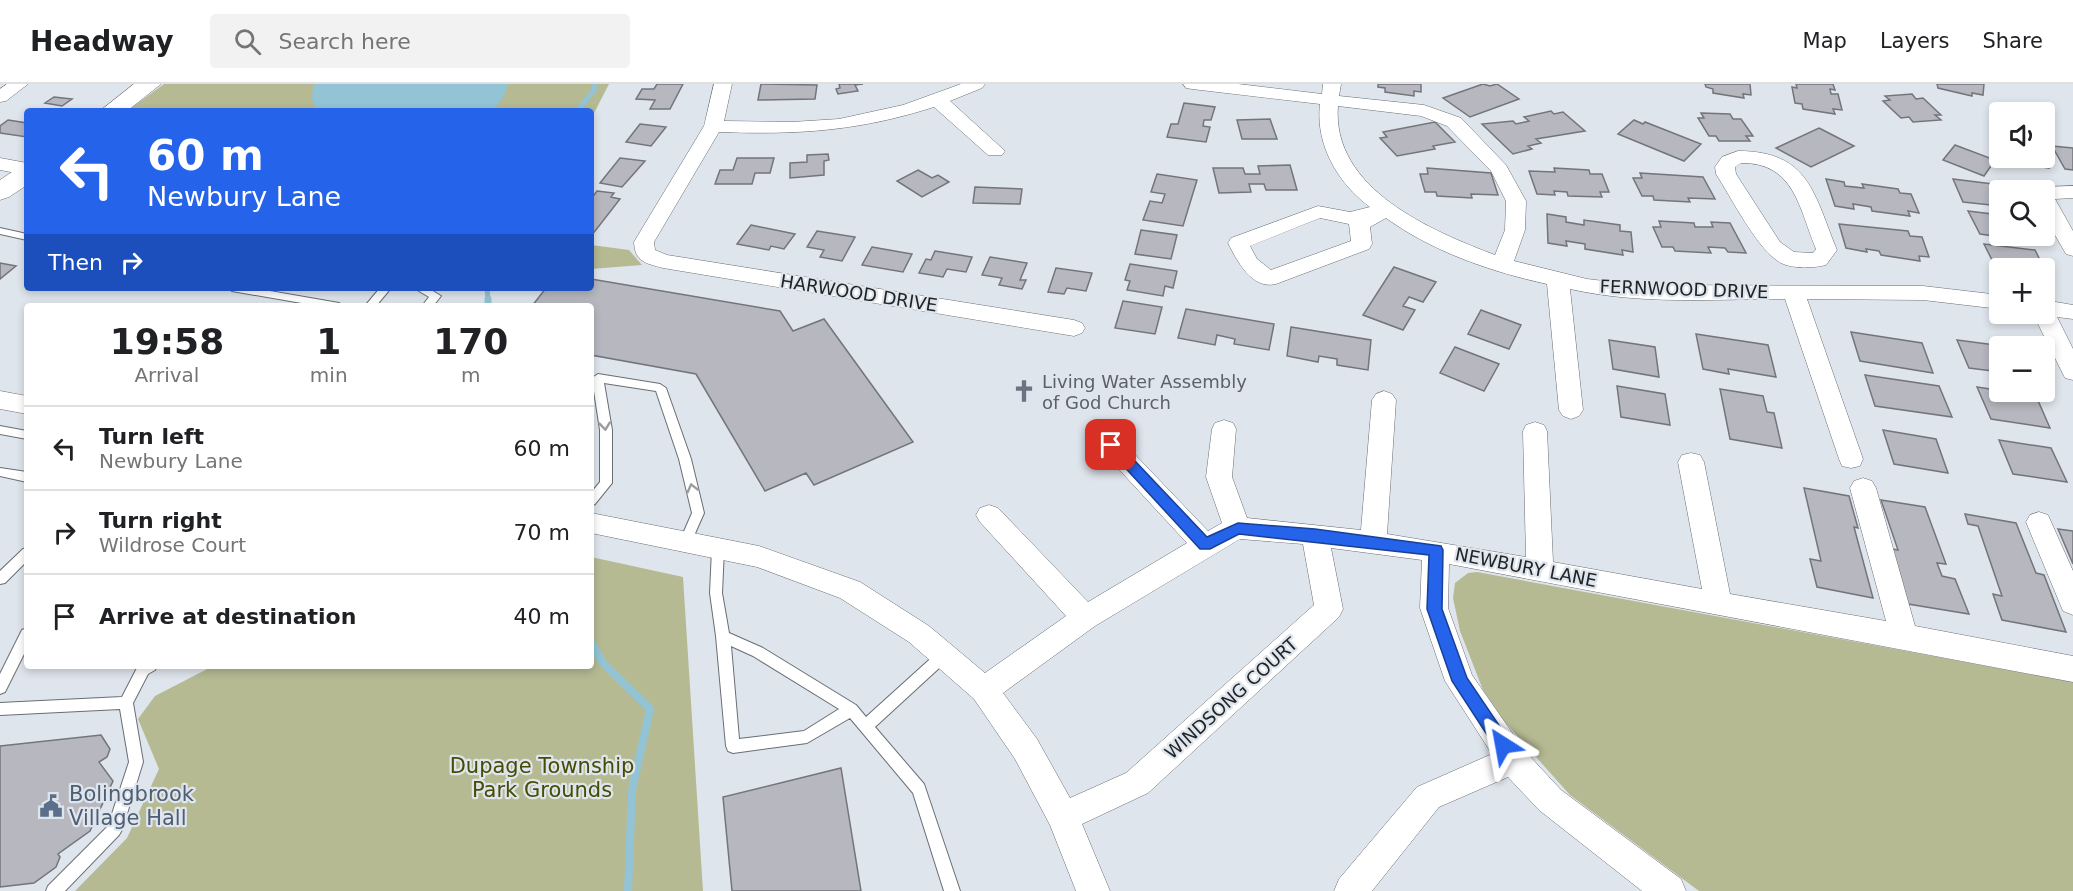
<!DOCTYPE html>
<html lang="en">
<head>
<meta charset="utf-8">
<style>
  body { margin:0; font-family:"DejaVu Sans",sans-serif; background:#f2f2f2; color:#202124; height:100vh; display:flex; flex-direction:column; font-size:22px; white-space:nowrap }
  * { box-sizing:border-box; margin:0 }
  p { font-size:20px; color:#757577 }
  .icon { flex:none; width:33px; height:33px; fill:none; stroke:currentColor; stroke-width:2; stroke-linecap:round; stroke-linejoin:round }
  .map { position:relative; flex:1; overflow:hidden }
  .sheet { position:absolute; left:24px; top:219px; width:570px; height:366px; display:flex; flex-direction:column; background:#fff; border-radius:6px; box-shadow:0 3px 9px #0003 }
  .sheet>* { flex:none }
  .guide { position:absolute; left:24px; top:24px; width:570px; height:183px; border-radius:6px; box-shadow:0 3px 9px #0003; background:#2563eb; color:#fff; overflow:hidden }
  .buttons { position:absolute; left:1989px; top:18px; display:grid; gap:12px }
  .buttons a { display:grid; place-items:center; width:66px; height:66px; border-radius:6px; background:#fff; box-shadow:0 3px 9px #0003; font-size:30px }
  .pin { position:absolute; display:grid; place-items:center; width:51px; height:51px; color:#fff; margin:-26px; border-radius:12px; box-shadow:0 3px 9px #0006 }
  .me { position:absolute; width:66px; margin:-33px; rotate:326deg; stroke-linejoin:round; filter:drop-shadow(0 0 4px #0008) }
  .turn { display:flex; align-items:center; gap:21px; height:126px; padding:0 24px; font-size:27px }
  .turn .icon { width:78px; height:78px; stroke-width:2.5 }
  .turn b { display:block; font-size:42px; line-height:51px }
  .then { display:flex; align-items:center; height:57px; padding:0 24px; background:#0003; gap:12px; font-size:22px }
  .eta { display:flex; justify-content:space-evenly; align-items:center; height:102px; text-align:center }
  .eta b { font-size:36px; font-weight:700; line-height:42px }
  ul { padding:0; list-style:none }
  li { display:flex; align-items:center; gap:18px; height:84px; padding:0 24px; border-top:2px solid #e0e0e0 }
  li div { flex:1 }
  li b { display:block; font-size:22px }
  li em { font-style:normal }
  header { display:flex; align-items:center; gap:36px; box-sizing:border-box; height:84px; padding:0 30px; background:#fff; border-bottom:2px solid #e0e0e0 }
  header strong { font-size:28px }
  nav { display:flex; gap:33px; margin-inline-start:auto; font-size:21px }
  .search { width:420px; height:54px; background:#f2f2f2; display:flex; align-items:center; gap:15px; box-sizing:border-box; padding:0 21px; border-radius:6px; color:#757577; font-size:22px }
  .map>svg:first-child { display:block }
  .green { fill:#b5ba93 }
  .water { fill:#92c4d5 }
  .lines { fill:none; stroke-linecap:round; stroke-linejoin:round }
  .stream-far2 { stroke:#92c4d5; stroke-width:5 }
  .stream-far1 { stroke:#92c4d5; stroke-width:7 }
  .stream { stroke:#92c4d5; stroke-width:8 }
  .building { fill:#b7b7bf; stroke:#74747c; stroke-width:1.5 }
  .lane-casing { stroke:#696e74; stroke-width:2 }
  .street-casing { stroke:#696e74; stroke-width:1 }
  .secondary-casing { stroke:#696e74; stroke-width:1 }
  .lane { fill:#fff; fill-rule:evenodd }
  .street { fill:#fff; fill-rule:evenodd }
  .secondary { fill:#fff; fill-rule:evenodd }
  .oneway { stroke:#9b9c9d }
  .route { fill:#2563eb; stroke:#184099; stroke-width:1.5 }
  .labels { text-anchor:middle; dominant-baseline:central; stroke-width:4.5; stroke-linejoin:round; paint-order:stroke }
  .street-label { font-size:18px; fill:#212426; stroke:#dfe5ec }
  .worship-label { font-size:18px; fill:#5b616d; stroke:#dfe5ec; text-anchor:start }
  .near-park-label { font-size:21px; fill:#474c05; stroke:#dfe5ec }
  .near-service-label { font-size:21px; fill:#4e5e75; stroke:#dfe5ec; text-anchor:start }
</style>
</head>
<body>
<header>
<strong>Headway</strong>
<div class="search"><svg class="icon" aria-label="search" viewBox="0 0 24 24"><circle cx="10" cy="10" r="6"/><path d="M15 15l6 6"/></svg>Search here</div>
<nav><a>Map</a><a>Layers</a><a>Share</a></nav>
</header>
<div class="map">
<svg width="2073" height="807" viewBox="0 0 2073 807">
  <rect width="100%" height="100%" fill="#dfe5ec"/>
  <path class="green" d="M 164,0 L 609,0 L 591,35 L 591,27 L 127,27 Z
    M 591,161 L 629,166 L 642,181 L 591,185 Z
    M 591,473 L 683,493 L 703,807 L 75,807 L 127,754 L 159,685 L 138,635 L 155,612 L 213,582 L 591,582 Z
    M 1477,488 L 2073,598 L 2073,807 L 1699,807 L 1570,711 L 1503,636 L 1483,606 L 1460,547 L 1453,514 L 1455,499 L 1468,489 Z"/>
  <path class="water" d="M 315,0 L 508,0 L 504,12 L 493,27 L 328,27 L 316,25 L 312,15 L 313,2 Z"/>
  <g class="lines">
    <path class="stream-far2" d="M 577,27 L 594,6 L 595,0
      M 487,204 L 488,216"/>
    <path class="stream-far1" d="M 488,215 L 488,222"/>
    <path class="stream" d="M 591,558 L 603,579 L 650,625 L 632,706 L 628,807"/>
  </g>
  <path class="building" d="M 657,0 L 683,0 L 670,25 L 650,25 L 655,16 L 636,15 L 642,5 L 654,5 Z
    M 761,0 L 817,1 L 815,15 L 758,16 Z
    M 839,0 L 863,0 L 855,1 L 858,7 L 838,10 L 836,5 L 840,4 Z
    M 1378,0 L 1421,0 L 1421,8 L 1414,7 L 1414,12 L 1385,8 L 1385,4 L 1378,3 Z
    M 1483,0 L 1490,2 L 1497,0 L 1519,15 L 1470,33 L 1443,14 Z
    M 1705,0 L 1750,0 L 1751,11 L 1743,10 L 1744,14 L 1713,9 L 1713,5 L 1706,3 Z
    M 1796,0 L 1833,0 L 1835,6 L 1830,5 L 1831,10 L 1838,10 L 1842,26 L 1833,25 L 1835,30 L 1803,25 L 1802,20 L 1795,19 L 1792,3 L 1797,4 Z
    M 1937,0 L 1984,0 L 1983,11 L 1972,9 L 1972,12 L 1938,4 Z
    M 1912,10 L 1916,15 L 1923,14 L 1941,31 L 1935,31 L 1941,36 L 1913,38 L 1909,33 L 1901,34 L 1883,17 L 1890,16 L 1885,12 Z
    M 54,13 L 72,15 L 62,22 L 45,19 Z
    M 1184,19 L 1215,23 L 1211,36 L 1204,36 L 1203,42 L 1210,43 L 1206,58 L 1167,53 L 1171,40 L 1178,40 Z
    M 1551,27 L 1554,30 L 1563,28 L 1585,47 L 1536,55 L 1541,59 L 1528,62 L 1532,65 L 1513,70 L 1482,40 L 1513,37 L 1516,40 L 1529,37 L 1524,33 Z
    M 1701,29 L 1730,30 L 1733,35 L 1741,35 L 1753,52 L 1746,52 L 1750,57 L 1719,57 L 1716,52 L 1709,52 L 1698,34 L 1704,34 Z
    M 1270,35 L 1277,55 L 1242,55 L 1237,36 Z
    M 8,36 L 27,39 L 27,53 L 0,49 L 0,42 Z
    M 1634,36 L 1643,40 L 1645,38 L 1701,60 L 1684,77 L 1618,50 Z
    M 1435,38 L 1455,58 L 1433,62 L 1435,65 L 1397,72 L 1380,54 L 1387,53 L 1383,48 Z
    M 640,40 L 666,43 L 651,62 L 626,58 Z
    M 1819,44 L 1854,62 L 1811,83 L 1776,64 Z
    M 1955,61 L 1995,76 L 1984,92 L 1943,76 Z
    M 2052,62 L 2073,64 L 2073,86 L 2065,85 Z
    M 828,70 L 829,76 L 824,77 L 824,91 L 790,94 L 790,79 L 807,78 L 807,71 Z
    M 620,74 L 645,77 L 622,103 L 600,99 Z
    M 737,74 L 774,74 L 770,89 L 755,89 L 752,100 L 715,100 L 720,86 L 733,86 Z
    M 2006,74 L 2044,74 L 2049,84 L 2009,78 Z
    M 1290,81 L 1297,106 L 1266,106 L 1264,100 L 1249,100 L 1251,108 L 1219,109 L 1213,84 L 1243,84 L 1245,90 L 1260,90 L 1258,82 Z
    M 1427,84 L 1491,89 L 1498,111 L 1471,110 L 1472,114 L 1437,112 L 1436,108 L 1425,108 L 1420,90 L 1428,90 Z
    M 1554,84 L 1589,86 L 1590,90 L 1602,90 L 1609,108 L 1600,108 L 1602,113 L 1568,112 L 1567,108 L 1554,107 L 1555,111 L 1537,110 L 1529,87 L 1555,88 Z
    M 918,86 L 932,94 L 938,91 L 949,98 L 922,113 L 897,97 Z
    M 1640,89 L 1703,93 L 1715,115 L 1688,114 L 1690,118 L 1654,116 L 1653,112 L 1642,112 L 1633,94 L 1642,94 Z
    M 1157,90 L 1197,96 L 1183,142 L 1143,136 L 1150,117 L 1162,119 L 1165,110 L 1151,108 Z
    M 1826,95 L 1844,98 L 1845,102 L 1864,104 L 1862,100 L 1898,105 L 1900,109 L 1911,110 L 1919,129 L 1908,127 L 1910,132 L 1872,127 L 1871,123 L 1853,120 L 1854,125 L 1835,122 Z
    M 1953,95 L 2001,101 L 2004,106 L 2000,106 L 2000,122 L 1963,118 Z
    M 975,103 L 1022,105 L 1020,120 L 973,119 Z
    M 597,107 L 614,109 L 611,113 L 620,115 L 592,151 L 591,115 Z
    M 1968,127 L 2000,131 L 2000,152 L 2021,152 L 2023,156 L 1980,150 Z
    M 1547,130 L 1566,133 L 1566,138 L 1584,141 L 1584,136 L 1620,141 L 1620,147 L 1631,148 L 1633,168 L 1622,166 L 1623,171 L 1585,165 L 1585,160 L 1566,157 L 1567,162 L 1548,159 Z
    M 1659,137 L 1694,139 L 1695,143 L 1713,143 L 1711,138 L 1730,139 L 1746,169 L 1728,168 L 1725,164 L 1708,163 L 1711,169 L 1675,167 L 1673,163 L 1662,163 L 1653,143 L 1661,143 Z
    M 1839,140 L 1908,147 L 1910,152 L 1922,153 L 1929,173 L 1919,172 L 1920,177 L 1881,171 L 1879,167 L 1866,165 L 1867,168 L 1846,164 Z
    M 751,141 L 795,150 L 784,165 L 771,162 L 769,166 L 737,160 Z
    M 1141,146 L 1177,151 L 1171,175 L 1135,170 Z
    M 817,147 L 855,153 L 842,177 L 820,173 L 824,166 L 807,163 Z
    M 1984,160 L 2035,166 L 2044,184 L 1996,184 Z
    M 872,163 L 912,170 L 903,188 L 862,181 Z
    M 935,167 L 972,173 L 966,188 L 947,185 L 943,193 L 919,189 L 926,175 L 931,176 Z
    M 990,173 L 1027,179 L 1020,196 L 1026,196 L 1022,205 L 999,201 L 1002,194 L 982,191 Z
    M 0,179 L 16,182 L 0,195 Z
    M 1130,180 L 1177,187 L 1173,204 L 1165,202 L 1163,212 L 1127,206 L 1130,197 L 1125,196 Z
    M 1394,183 L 1436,198 L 1423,218 L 1409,213 L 1403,222 L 1415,226 L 1403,246 L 1363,231 Z
    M 1056,184 L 1092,189 L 1086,207 L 1067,204 L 1064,210 L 1048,208 Z
    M 591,195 L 780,227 L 793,247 L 824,235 L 913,358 L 814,401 L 806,389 L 765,407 L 696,290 L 591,271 L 591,222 L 532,222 L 546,204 L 591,204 Z
    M 1123,217 L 1162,223 L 1155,250 L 1115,244 Z
    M 1186,225 L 1274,240 L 1269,266 L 1234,260 L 1235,255 L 1217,251 L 1215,261 L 1178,254 Z
    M 1481,226 L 1521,241 L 1509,265 L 1468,250 Z
    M 1291,243 L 1371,256 L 1368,286 L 1337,281 L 1337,275 L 1319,272 L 1318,278 L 1287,272 Z
    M 1851,248 L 1922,259 L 1933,289 L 1860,277 Z
    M 1696,250 L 1768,261 L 1776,293 L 1728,285 L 1729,290 L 1703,285 Z
    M 1609,256 L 1655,263 L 1659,293 L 1613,285 Z
    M 1957,256 L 2003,262 L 2000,262 L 2000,288 L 1969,284 Z
    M 1455,263 L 1499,280 L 1484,307 L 1440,289 Z
    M 1865,291 L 1939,302 L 1952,333 L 1875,322 Z
    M 1617,302 L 1665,310 L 1670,341 L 1621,333 Z
    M 1977,303 L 2036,312 L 2050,344 L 1991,335 Z
    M 1720,305 L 1763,312 L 1767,328 L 1774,329 L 1782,364 L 1730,355 Z
    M 1883,346 L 1936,355 L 1948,389 L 1894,380 Z
    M 1999,356 L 2051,364 L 2067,398 L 2013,390 Z
    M 1804,404 L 1849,412 L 1858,444 L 1854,443 L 1873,514 L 1817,503 L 1810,475 L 1821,477 Z
    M 1881,416 L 1925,423 L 1946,480 L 1937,479 L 1942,492 L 1955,495 L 1969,530 L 1908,520 L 1892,465 L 1898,466 Z
    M 1965,430 L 2016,439 L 2036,489 L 2044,491 L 2066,548 L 2002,536 L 1993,510 L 2002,512 L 1978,442 L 1968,440 Z
    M 2058,445 L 2073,447 L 2073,480 Z
    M 101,651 L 110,665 L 107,673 L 99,678 L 113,697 L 90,747 L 58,770 L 60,773 L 56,783 L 34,799 L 0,803 L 0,662 Z
    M 841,684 L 861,807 L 732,807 L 723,713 Z"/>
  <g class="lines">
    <g class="lane-casing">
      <path id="lane" d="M 0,144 L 27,150 L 27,156 L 0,150 Z
        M 227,204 L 252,204 L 339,219 L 344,222 L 319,222 L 232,207 Z
        M 380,204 L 391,204 L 376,222 L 365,222 Z
        M 414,204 L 428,204 L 441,212 L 433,222 L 422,222 L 429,213 Z
        M 598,290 L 660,300 L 666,304 L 691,375 L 704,429 L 689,463 L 681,463 L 679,459 L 692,429 L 679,375 L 656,307 L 604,299 L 612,346 L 612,399 L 595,420 L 591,422 L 591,409 L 600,398 L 600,346 L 592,294 Z
        M 0,342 L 27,347 L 27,355 L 0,350 Z
        M 0,384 L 27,388 L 27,398 L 0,392 Z
        M 718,460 L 722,461 L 724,465 L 722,509 L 729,549 L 763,564 L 856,621 L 866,633 L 939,567 L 944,565 L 949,567 L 951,571 L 949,575 L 875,643 L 924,700 L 960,807 L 944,807 L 913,709 L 850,634 L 807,659 L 733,669 L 728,667 L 726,662 L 716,552 L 710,509 L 712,465 L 714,461 ZM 731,562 L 753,572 L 839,625 L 804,647 L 739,655 Z
        M 27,464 L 27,477 L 5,499 L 0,500 L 0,487 L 23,465 Z
        M 27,544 L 27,564 L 5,608 L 0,610 L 0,590 L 22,546 Z
        M 138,582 L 157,582 L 155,586 L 148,590 L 133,619 L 143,678 L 122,746 L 119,751 L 65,807 L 46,807 L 48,802 L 108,742 L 129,678 L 120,625 L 0,631 L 0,619 L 122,613 Z"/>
    </g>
    <g class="street-casing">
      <path id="street" d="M 7,0 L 28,0 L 6,17 L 0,18 L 0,5 Z
        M 714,0 L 732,0 L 724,37 L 792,38 L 839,35 L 903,21 L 961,0 L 985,0 L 982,4 L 950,17 L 1005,67 L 1002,71 L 988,71 L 934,23 C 859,47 798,51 719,48 L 654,158 L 655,166 L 667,171 L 1074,236 L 1082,239 L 1085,244 L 1082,249 L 1074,252 L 663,184 C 645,179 635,178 634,158 L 704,42 Z
        M 1183,0 L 1238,0 L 1322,10 L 1323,0 L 1341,0 L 1339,12 L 1424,21 L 1461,34 L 1506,81 L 1526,117 L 1525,146 L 1514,177 L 1587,195 L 1637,201 L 1923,202 L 2000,211 L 2000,225 L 1923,216 L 1807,215 L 1863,375 L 1860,382 L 1851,384 L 1842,382 L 1839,375 L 1785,215 C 1713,215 1641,221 1570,205 L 1583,326 L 1579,332 L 1571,335 L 1563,332 L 1559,326 L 1547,200 C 1492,188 1433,168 1386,134 L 1370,143 L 1372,160 L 1369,165 L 1276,200 C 1252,206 1237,177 1228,159 L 1231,154 L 1318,122 L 1350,128 L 1370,123 C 1338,100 1315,60 1320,20 L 1192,5 L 1186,4 ZM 1338,22 L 1421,32 L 1447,42 L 1491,87 L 1506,117 L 1505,146 L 1495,171 C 1432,147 1331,105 1338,22 ZM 1320,134 L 1349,140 L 1351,157 L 1271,186 L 1257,175 L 1250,162 Z
        M 1738,67 C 1810,67 1814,111 1837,166 L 1826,181 C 1815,184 1792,185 1781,179 C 1758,167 1731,113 1716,90 L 1715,83 L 1722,73 ZM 1741,79 C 1795,78 1799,125 1816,165 L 1813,169 L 1794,168 L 1780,158 L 1736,90 L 1735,83 Z
        M 0,74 L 27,79 L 27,91 L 0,86 Z
        M 2073,102 L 2073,114 L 2055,115 L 2073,147 L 2073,172 L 2066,170 L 2044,132 L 2044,106 L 2036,106 L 2044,103 Z
        M 2044,216 L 2073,221 L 2073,235 L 2057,233 L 2073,265 L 2073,296 L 2065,294 L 2033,230 L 2044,230 Z
        M 0,307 L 27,312 L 27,330 L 0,325 Z
        M 1384,307 L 1392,310 L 1396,316 L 1387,450 L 1526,473 L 1523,347 L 1526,341 L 1535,338 L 1544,341 L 1547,347 L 1553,478 L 1702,505 L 1678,378 L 1682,371 L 1691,369 L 1700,371 L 1704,378 L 1730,510 L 1886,537 L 1850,404 L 1854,397 L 1863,394 L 1872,397 L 1876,404 L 1915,542 L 2073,572 L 2073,598 L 1449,480 L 1448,524 L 1472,591 L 1524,666 L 1561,706 L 1681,795 L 1686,807 L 1642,807 L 1539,726 L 1508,693 L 1439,723 L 1372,807 L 1334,807 L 1339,795 L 1417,703 L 1492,670 L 1445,597 L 1420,524 L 1422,476 L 1331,464 L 1343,525 L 1339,533 L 1148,709 L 1082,740 L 1110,807 L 1076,807 L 1050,741 L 1015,675 L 974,615 L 909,558 L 840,514 L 757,483 L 591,449 L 591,429 L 759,462 L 860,498 L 929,542 L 985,589 L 1066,532 L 980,438 L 976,431 L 980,424 L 989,421 L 998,424 L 1088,518 L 1187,459 L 1102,367 L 1099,361 L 1102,355 L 1111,352 L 1120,355 L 1208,447 L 1222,439 L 1206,393 L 1212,345 L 1215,339 L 1224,336 L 1233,339 L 1236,345 L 1232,393 L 1247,434 L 1361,446 L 1372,316 L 1376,310 ZM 1240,455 L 1303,460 L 1314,521 L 1126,689 L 1070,714 L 1037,655 L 1003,609 L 1095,542 Z
        M 2039,428 L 2048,431 L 2073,487 L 2073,531 L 2063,527 L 2026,438 L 2030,431 Z"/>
    </g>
    <g class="secondary-casing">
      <path id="secondary" d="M 134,0 L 161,0 L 127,27 L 100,27 Z
        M 27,81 L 27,101 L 9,113 L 0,116 L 0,96 L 18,84 Z"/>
    </g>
    <use href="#lane" class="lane"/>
    <use href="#street" class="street"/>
    <use href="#secondary" class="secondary"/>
  </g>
  <defs><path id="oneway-chevron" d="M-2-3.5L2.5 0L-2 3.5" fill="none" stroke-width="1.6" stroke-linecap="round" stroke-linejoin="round" transform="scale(1.5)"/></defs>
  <g class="oneway">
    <use href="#oneway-chevron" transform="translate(605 342) rotate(84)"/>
    <use href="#oneway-chevron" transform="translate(692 404) rotate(-104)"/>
  </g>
  <path class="route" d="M 1111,356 L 1116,357 L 1207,453 L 1238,439 L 1315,445 L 1441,462 L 1443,466 L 1442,525 L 1467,594 L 1509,656 L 1511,661 L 1509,666 L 1503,668 L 1497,666 L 1452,597 L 1427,525 L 1429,471 L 1239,450 L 1210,465 L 1200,465 L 1107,364 L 1105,361 Z"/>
  <defs>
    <g id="church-bare" transform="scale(1.8)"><path d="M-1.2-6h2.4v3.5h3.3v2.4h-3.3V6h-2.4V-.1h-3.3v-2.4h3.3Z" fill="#6b7280" stroke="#dfe5ec" stroke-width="2.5" paint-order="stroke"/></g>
    <g id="civic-bare" transform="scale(1.8)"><path d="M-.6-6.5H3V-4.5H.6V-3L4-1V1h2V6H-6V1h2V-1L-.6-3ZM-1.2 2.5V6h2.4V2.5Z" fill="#5c6f8a" stroke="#dfe5ec" stroke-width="2.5" paint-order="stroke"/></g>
  </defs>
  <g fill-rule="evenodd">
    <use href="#church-bare" x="1024" y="307"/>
    <use href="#civic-bare" x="51" y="722"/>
  </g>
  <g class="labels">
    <g class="street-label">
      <text transform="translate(1684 205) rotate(2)">FERNWOOD DRIVE</text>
      <text transform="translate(859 209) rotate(9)">HARWOOD DRIVE</text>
      <text transform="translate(1526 483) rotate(11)">NEWBURY LANE</text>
      <text transform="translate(1231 614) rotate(-42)">WINDSONG COURT</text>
    </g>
    <g class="worship-label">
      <text x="1042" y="297">Living Water Assembly<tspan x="1042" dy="21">of God Church</tspan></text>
    </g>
    <g class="near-park-label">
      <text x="542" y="682">Dupage Township<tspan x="542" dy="24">Park Grounds</tspan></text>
    </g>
    <g class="near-service-label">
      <text x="69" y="710">Bolingbrook<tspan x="69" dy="24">Village Hall</tspan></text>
    </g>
  </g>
</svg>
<div class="buttons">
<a><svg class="icon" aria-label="sound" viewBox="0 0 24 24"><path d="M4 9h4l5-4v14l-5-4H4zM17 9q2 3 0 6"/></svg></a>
<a><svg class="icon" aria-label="search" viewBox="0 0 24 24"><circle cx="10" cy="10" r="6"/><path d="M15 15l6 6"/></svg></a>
<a>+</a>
<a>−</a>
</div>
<div class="pin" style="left:1111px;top:361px;background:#d93025"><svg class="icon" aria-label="arrive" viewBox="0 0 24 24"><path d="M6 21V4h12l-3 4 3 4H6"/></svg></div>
<svg class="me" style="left:1503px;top:661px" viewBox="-20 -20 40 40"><path d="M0-17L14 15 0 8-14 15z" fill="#2563eb" stroke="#fff" stroke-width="4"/></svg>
<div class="guide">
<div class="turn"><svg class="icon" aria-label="left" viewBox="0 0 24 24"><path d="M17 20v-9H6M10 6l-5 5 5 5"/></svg><div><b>60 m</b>Newbury Lane</div></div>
<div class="then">Then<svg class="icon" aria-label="right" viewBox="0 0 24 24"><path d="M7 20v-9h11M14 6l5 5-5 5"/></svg></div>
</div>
<section class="sheet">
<div class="eta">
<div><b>19:58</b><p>Arrival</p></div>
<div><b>1</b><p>min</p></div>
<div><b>170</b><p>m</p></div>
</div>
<ul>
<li><svg class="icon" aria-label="left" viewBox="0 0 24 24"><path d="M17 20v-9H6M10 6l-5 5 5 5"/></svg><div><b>Turn left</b><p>Newbury Lane</p></div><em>60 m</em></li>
<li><svg class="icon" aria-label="right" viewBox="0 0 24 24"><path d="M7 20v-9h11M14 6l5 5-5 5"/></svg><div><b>Turn right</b><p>Wildrose Court</p></div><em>70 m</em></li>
<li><svg class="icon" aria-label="arrive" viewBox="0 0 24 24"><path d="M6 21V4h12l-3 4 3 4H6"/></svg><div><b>Arrive at destination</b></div><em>40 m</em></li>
</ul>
</section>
</div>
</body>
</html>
